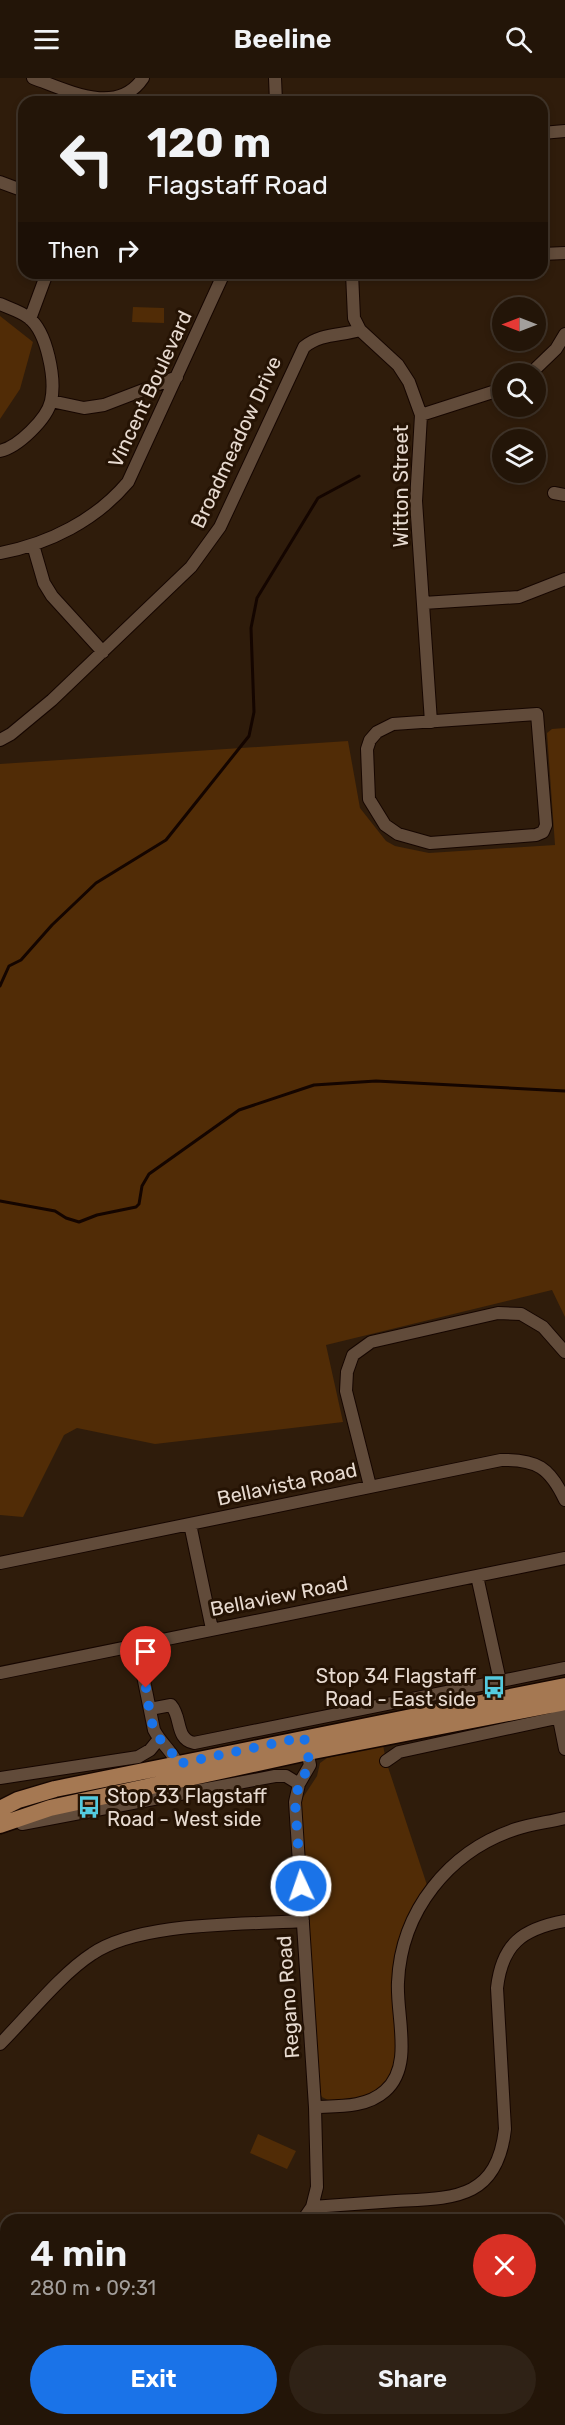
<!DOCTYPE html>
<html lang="en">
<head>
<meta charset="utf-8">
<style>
  body { margin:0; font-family:Rubik,sans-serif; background:#2f2216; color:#f1f3f6; height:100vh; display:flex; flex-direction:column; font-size:22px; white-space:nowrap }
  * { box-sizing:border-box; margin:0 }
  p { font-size:20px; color:#a39f9c }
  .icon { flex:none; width:33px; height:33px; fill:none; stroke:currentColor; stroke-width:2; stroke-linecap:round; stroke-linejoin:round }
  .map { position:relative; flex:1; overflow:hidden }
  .drawer { position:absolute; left:0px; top:2136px; width:566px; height:212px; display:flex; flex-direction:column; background:#231508; border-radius:18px 18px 0 0; box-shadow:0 3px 9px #0003,0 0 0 2px #403429 }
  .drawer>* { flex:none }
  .top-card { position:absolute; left:18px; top:18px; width:530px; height:183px; border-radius:18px; box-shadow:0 3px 9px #0003,0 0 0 2px #403429; background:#231508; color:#f1f3f6; overflow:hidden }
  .needle { width:39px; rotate:270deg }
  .tools { position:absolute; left:492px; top:219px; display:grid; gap:12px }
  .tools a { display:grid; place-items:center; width:54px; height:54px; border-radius:50%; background:#231508; box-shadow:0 3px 9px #0003,0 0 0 2px #403429; font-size:30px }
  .pin { position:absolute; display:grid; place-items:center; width:51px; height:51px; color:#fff; margin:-62px -26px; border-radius:50% 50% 50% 0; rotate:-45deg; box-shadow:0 0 6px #0007 }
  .pin .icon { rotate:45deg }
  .me { position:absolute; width:66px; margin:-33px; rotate:357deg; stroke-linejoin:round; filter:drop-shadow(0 0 4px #0008) }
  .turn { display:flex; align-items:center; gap:21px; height:126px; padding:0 30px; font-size:27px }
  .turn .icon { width:78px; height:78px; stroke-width:2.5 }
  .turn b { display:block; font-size:42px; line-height:51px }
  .then { display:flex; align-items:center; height:57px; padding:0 30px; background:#0003; gap:12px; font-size:22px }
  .round { display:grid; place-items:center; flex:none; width:63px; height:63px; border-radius:32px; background:#2f2216 }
  .summary { display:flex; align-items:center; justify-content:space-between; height:102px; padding:0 30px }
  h1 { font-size:36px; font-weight:600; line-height:45px }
  .primary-button { display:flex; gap:12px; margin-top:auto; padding:12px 30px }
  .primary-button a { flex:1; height:69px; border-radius:36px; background:#1a73e8; color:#fff; font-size:24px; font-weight:600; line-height:69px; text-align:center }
  .primary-button a+a { background:#2f2216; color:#f1f3f6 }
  header { display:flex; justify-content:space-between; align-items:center; height:78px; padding:0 30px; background:#231508; font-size:27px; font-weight:600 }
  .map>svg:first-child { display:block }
  .green { fill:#512c06 }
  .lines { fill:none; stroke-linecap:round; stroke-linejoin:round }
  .stream { stroke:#140500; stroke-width:3 }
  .minor-casing { stroke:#160600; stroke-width:14 }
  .major-casing { stroke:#160600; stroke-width:19 }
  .minor { stroke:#614b3a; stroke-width:12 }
  .major { stroke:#a57852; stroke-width:16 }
  .route { stroke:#1a73e8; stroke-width:10; stroke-dasharray:0 18 }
  .labels { text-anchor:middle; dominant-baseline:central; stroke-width:6; stroke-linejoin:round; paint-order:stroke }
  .street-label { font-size:20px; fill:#e7dad0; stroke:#251304 }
  .poi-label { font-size:20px; fill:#e7dad0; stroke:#251304; text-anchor:end }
</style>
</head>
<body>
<header><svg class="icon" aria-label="menu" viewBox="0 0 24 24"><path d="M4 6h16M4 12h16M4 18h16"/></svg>Beeline<svg class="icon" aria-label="search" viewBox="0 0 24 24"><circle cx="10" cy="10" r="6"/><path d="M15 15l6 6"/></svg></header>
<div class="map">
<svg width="565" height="2347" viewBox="0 0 565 2347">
  <rect width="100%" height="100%" fill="#2f1c0b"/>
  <path class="green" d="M 133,229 L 164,230 L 164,245 L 132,244 Z
    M 0,238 L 33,264 L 20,311 L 0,341 Z
    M 565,650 L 565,1239 L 552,1212 L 326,1267 L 343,1344 L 155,1366 L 77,1350 L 64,1357 L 23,1439 L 0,1437 L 0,686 L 348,663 L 360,730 L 386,763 L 395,768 L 429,775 L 555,767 L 547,655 L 552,651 Z
    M 383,1667 L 386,1683 L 427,1807 L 393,1904 L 396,1980 L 392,1996 L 383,2008 L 373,2016 L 361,2020 L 330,2023 L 322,2019 L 318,2012 L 300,1724 L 317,1698 L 320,1685 L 327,1680 Z
    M 258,2056 L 296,2073 L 287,2091 L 250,2075 Z"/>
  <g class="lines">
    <path class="stream" d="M 0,908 L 9,888 L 21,882 L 52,847 L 96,805 L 166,762 L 249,658 L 254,634 L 251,550 L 257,520 L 318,420 L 359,398
      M 0,1123 L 55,1133 L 66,1140 L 79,1144 L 97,1137 L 136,1129 L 139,1126 L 142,1108 L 149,1096 L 239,1032 L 314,1007 L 376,1003 L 565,1013"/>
    <g class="minor-casing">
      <path id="minor" d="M 33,0 C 67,12 117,39 143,0
        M 275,0 L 276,24
        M 542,55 L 565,53
        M 0,104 L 24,113
        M 542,176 L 565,175
        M 352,195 L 354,240 L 360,252 L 398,287 L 409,304 L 421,337 L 416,423 L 431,644
        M 0,226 C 9,230 22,234 29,240 C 47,254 56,301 51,323 C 47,341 18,369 0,373
        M 30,241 L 47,195
        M 530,296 L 556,271 L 565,256
        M 51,323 L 84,330 L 104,327 L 177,299
        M 421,337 L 502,311
        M 554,415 L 565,417
        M 33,467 L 44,505 L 52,518 L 103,574
        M 0,475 C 49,466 96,442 128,404 L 224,195
        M 423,525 L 519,519 L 565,501
        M 537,636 L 546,747 L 543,754 L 536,757 L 430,765 L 398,756 L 385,747 L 369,721 L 367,671 L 370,662 L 377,654 L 393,646 Z
        M 0,662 L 11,656 L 52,622 L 191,489 L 220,449 L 304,269 C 321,255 340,258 360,252
        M 370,1408 L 346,1313 L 347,1294 L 353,1277 L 371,1264 L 498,1235 L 521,1236 L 543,1249 L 565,1274
        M 190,1446 L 212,1551
        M 0,1485 L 501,1382 C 537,1381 550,1390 565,1422
        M 477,1498 L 500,1603
        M 137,1568 L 154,1652 C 163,1669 175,1674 180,1694
        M 0,1595 L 565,1480
        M 150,1631 L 171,1627 C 182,1639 175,1661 194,1665 L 565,1590
        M 557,1631 L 565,1671
        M 386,1683 L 399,1674 L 565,1638
        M 0,1700 L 138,1679 L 150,1672 L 159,1661
        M 22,1746 L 275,1698 L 286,1698 L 299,1706
        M 0,1966 C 27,1939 61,1896 92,1876 C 140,1843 244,1847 303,1843
        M 315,2029 C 338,2028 366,2030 385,2013 C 414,1988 396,1938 398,1904 C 401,1833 449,1773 516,1751 C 531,1746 549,1744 565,1740
        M 312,2129 C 340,2127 368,2125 396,2123 C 453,2120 497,2122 505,2051 L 497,1910 C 502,1866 522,1851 565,1843
        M 303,2142 L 312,2129 L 317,2109 L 315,2029 L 295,1724 L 299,1706 L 310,1687 L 306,1668
        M 10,2347 L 18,2342"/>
    </g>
    <g class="major-casing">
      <path id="major" d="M 0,1731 L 18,1722 L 55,1711 L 565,1608
        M 0,1747 L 50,1730 L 308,1674 L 565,1624"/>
    </g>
    <use href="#minor" class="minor"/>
    <use href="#major" class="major"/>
  </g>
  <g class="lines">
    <path class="route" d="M 146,1610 C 149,1625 149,1645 158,1658 C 164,1668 174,1674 178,1686 L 304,1659 L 310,1687 L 299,1706 L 295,1724 L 301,1808"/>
  </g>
  <defs>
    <g id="bus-bare" transform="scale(1.8)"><path d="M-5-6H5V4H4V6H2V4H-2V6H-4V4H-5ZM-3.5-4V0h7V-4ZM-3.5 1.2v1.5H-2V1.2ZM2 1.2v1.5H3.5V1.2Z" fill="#54cade" stroke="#251304" stroke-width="2.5" paint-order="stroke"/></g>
  </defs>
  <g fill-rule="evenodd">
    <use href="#bus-bare" x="494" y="1609"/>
    <use href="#bus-bare" x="89" y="1729"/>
  </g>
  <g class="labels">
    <g class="street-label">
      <text transform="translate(150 311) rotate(-65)">Vincent Boulevard</text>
      <text transform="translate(236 364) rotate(-65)">Broadmeadow Drive</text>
      <text transform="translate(401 408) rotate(-90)">Witton Street</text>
      <text transform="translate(287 1406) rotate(-12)">Bellavista Road</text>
      <text transform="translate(279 1518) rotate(-11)">Bellaview Road</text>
      <text transform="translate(288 1919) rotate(-94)">Regano Road</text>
    </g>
    <g class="poi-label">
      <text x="476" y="1598">Stop 34 Flagstaff<tspan x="476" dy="23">Road - East side</tspan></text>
      <text x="107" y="1718" text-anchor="start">Stop 33 Flagstaff<tspan x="107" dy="23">Road - West side</tspan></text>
    </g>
  </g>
</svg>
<div class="tools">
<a><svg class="needle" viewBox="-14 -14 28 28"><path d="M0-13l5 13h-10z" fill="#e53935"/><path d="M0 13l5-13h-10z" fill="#a39f9c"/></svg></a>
<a><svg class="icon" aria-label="search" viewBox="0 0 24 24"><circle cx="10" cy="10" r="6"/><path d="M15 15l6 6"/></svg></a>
<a><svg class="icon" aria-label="layers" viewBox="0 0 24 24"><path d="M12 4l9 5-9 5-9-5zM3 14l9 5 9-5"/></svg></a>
</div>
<div class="pin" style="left:146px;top:1610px;background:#d93025"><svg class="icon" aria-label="arrive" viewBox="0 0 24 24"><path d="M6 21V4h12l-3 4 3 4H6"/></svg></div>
<svg class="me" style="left:301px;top:1808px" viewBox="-20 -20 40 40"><circle r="17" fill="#1a73e8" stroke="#fff" stroke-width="3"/><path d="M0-11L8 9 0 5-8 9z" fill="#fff"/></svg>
<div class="top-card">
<div class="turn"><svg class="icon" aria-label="left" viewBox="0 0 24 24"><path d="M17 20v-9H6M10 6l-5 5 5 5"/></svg><div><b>120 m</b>Flagstaff Road</div></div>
<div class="then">Then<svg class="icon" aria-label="right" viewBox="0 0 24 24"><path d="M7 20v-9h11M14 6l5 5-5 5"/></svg></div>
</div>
<section class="drawer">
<div class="summary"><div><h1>4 min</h1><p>280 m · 09:31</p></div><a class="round" style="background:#d93025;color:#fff"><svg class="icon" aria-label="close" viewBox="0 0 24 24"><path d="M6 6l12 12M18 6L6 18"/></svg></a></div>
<div class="primary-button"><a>Exit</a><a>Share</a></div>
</section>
</div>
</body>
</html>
